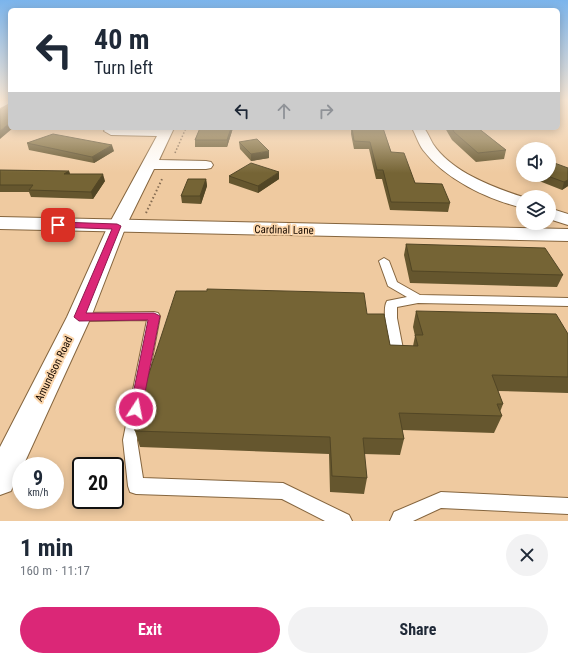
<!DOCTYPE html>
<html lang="en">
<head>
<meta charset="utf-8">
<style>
  body { margin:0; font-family:"Roboto Condensed",sans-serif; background:#f2f2f3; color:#1f2937; height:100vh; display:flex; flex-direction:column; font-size:15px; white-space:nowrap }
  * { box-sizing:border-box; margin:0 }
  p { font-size:13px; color:#747a83 }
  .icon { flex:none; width:22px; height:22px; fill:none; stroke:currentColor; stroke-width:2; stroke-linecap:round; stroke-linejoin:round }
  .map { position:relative; height:521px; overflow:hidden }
  .sheet { display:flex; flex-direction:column; background:#fff; flex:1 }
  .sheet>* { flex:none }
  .guide { position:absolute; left:8px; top:8px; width:552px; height:122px; border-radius:6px; box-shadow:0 2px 10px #0003; background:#fff; color:#1f2937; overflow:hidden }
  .tools { position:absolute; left:516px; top:142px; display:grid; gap:8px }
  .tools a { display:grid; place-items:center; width:40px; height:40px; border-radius:50%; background:#fff; box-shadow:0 2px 10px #0003; font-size:20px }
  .speed { position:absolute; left:12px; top:457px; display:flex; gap:8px; font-size:20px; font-weight:700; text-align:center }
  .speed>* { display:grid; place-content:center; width:52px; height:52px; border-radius:50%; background:#fff; box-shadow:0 2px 10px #0003; line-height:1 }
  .speed small { font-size:10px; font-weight:400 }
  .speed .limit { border:2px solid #111; border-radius:6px; background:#fff; color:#111 }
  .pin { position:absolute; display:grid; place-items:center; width:34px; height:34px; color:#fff; margin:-17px; border-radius:8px; box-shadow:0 2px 6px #0006 }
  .me { position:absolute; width:44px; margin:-22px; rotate:11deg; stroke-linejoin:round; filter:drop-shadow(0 0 3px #0008) }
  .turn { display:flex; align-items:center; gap:14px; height:84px; padding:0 20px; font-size:18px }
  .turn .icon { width:52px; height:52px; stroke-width:2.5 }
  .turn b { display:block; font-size:28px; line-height:34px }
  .lanes { display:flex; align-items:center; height:38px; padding:0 20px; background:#0003; justify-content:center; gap:20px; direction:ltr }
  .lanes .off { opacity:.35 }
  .round { display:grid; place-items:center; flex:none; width:42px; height:42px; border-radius:21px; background:#f2f2f3 }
  .headline { display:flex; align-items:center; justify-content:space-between; height:68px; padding:0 20px }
  h1 { font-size:24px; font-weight:700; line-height:30px }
  .cta { display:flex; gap:8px; margin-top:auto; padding:8px 20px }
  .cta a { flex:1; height:46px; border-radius:24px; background:#db2777; color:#fff; font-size:16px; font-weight:700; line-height:46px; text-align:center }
  .cta a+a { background:#f2f2f3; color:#1f2937 }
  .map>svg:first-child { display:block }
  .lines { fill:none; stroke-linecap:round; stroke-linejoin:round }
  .lane-casing { stroke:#85653e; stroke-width:2 }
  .street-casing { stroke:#85653e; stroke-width:2 }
  .secondary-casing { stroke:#85653e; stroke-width:2 }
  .path-far1 { stroke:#836a50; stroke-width:1.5; stroke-dasharray:1.5 2; stroke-linecap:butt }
  .path { stroke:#836a50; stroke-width:2; stroke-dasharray:1.5 2.5; stroke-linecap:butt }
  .lane { fill:#fff; fill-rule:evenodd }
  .street { fill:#fff; fill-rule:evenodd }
  .secondary { fill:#fff; fill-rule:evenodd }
  .wall { fill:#65562e }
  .shaded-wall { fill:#524625 }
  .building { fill:#756435; stroke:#524625 }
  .route { fill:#db2777; stroke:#8e194d }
  .labels { text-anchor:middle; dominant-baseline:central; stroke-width:4; stroke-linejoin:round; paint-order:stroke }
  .street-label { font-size:11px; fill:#170a00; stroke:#fcd7ad }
</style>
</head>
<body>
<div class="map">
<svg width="568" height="521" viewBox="0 0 568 521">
  <rect width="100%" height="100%" fill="#efcaa0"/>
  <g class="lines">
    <g class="lane-casing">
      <path id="lane" d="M 384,258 L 389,261 L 397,282 L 420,295 L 568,298 L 568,306 L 418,303 L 397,307 L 397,318 L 403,349 L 401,352 L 397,354 L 393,352 L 391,349 C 389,337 381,311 387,301 L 407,297 L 388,286 L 379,261 Z
        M 154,312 L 158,313 L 160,316 L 137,440 L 143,478 L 283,483 L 349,515 L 352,521 L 325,521 L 282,499 L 136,494 L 130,492 L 128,486 L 123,440 L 147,320 L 79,321 L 75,320 L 73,317 L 75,314 L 79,313 Z
        M 441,492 L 568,498 L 568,514 L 441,508 L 413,521 L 390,521 L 394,512 Z"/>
    </g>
    <g class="street-casing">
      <path id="street" d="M 0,101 L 10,101 L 10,103 L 0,108 Z
        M 106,128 L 174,128 L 159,160 L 206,161 L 211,162 L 213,165 L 211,168 L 206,169 L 154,169 L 126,226 L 91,317 L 23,466 L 21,466 L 11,491 L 0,495 L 0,447 L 67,317 L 108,226 L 157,136 L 111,135 L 104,131 Z
        M 412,128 L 424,128 C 428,133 430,139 433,144 C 452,172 492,187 523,197 L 523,208 C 487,199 446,180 423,150 C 418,143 416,135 412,128 Z
        M 549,208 L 568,214 L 568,225 L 549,219 Z"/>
    </g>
    <g class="secondary-casing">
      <path id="secondary" d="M 0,217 L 568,229 L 568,241 L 0,229 Z"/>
    </g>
    <path class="path-far1" d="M 175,153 L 186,128"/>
    <path class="path" d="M 146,213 L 163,177"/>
    <use href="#lane" class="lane"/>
    <use href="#street" class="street"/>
    <use href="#secondary" class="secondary"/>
  </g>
  <path class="wall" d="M 200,128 L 233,128 L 227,147 L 195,147 L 195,140 Z
    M 351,128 L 383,128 L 391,152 L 415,183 L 450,203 L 448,212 L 390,210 L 382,179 L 376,179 L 369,149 L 354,149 L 351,134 Z
    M 445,128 L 478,128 L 506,150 L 504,159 L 476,162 L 452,140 Z
    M 239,142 L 269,158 L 251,161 L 240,149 Z
    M 27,143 L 114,151 L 94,163 L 29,150 Z
    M 523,165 L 523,175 L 519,173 L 521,166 Z
    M 568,168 L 568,186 L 562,190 L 524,175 L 549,175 Z
    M 0,170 L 69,171 L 70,174 L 105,181 L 93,199 L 31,197 L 29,192 L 0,192 Z
    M 229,176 L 279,179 L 258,193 L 229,183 Z
    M 206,179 L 207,186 L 201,204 L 182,203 L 181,196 Z
    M 406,244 L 563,275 L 557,287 L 410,283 L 404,255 Z
    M 416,311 L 568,334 L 568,393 L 498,391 L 503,404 L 500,412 L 502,416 L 494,433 L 402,430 L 404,439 L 400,455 L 364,454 L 367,478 L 364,494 L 330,492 L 329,454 L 140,447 L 135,431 L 367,314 L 390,345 L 413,346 L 415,336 L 413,327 Z"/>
  <path class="shaded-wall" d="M 10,123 L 10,128 L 13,128 L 0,139 L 0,131 Z
    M 231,128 L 233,128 L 227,147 L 227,140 Z
    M 112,145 L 114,151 L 94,163 L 92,157 Z
    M 269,151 L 269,158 L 251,161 L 251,154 Z
    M 69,171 L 71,178 L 64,174 Z
    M 279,172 L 279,179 L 258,193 L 258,186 Z
    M 103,174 L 105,181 L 93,199 L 91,192 Z
    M 206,179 L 207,186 L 201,204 L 200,196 Z
    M 568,180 L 568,186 L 562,190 L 564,182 Z"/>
  <path class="building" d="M 10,103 L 10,123 L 0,131 L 0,110 Z
    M 200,128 L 231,128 L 227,140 L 195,140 Z
    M 352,128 L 383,128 L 391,152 L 404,153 L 415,183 L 442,184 L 450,203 L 391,202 L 383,170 L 377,170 L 370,142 L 354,141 Z
    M 452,128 L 478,128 L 506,150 L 478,153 L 454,132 Z
    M 53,134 L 112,145 L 92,157 L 27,143 Z
    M 257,139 L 269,151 L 251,154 L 239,142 Z
    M 549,161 L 568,168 L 568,180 L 564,182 L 545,175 L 549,175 Z
    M 251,163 L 279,172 L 258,186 L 229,176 Z
    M 0,170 L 69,171 L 64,174 L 103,174 L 91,192 L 29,190 L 33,185 L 0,185 Z
    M 188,179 L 206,179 L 200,196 L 181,196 Z
    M 406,244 L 545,248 L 563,275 L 412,271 Z
    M 207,289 L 364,293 L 367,314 L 384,314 L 390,345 L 418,346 L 415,335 L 423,335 L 416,311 L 556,314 L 568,334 L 568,377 L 492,375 L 503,404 L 497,404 L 502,416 L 399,413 L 404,439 L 363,438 L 367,478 L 332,476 L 330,437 L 135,431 L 134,419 L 176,291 L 207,291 Z"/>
  <linearGradient id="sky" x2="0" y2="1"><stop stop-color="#7bb4ec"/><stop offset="0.58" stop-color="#f8e7d4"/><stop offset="1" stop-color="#f8e7d4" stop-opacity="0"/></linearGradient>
  <rect width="568" height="173" fill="url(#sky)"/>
  <path class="route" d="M 58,222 L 117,224 L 121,226 L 86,313 L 154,313 L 160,316 L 141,413 L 136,415 L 132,413 L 130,409 L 148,320 L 79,321 L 74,317 L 112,229 L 55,227 L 54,225 Z"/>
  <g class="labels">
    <g class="street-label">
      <text transform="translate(284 230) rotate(1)">Cardinal Lane</text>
      <text transform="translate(54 369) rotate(-64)">Amundson Road</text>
    </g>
  </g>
</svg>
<div class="tools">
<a><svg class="icon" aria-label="sound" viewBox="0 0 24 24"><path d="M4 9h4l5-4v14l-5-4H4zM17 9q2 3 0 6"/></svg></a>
<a><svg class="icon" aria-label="layers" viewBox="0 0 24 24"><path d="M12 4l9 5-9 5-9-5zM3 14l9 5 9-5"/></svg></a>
</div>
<div class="speed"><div>9<small>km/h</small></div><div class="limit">20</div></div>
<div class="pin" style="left:58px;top:225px;background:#d93025"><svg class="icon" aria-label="arrive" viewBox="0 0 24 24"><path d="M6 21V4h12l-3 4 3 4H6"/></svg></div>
<svg class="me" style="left:136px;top:409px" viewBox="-20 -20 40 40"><circle r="17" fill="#db2777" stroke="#fff" stroke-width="3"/><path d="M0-11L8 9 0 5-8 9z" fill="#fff"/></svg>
<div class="guide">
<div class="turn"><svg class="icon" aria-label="left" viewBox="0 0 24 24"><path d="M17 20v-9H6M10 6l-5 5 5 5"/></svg><div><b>40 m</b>Turn left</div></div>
<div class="lanes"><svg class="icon" aria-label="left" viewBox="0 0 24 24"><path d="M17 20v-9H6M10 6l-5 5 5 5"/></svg><svg class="icon off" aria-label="ahead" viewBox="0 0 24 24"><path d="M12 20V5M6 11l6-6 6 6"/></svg><svg class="icon off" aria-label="right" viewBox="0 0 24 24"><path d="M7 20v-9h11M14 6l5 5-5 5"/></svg></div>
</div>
</div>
<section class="sheet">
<div class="headline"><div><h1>1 min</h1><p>160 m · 11:17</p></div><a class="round"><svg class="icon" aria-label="close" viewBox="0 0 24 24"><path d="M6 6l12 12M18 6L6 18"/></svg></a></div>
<div class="cta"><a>Exit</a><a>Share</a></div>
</section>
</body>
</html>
